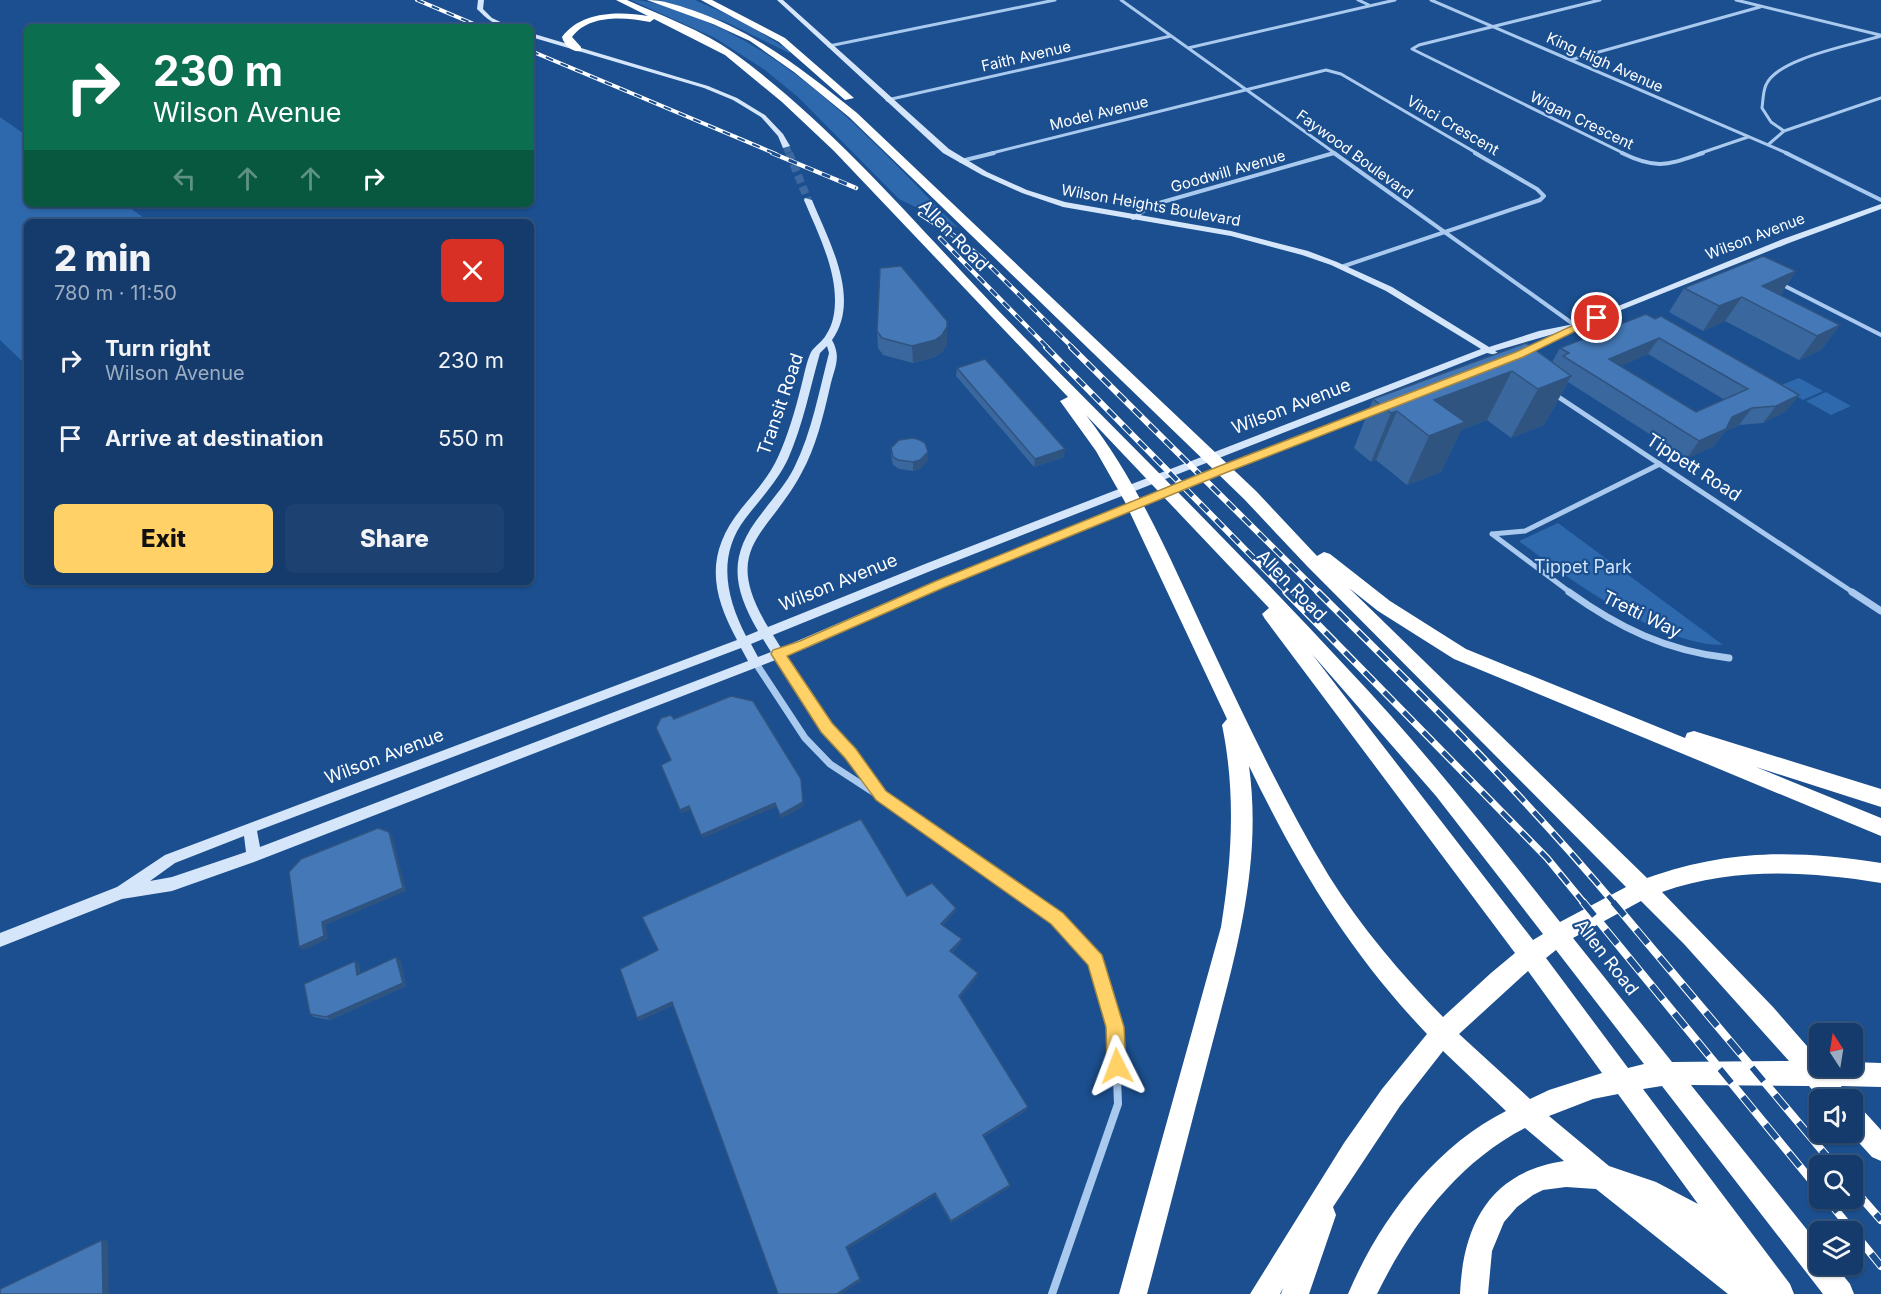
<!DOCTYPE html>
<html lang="en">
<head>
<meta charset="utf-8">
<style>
  body { margin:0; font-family:Inter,sans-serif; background:#1d4271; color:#f1f3f6; height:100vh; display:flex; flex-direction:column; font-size:22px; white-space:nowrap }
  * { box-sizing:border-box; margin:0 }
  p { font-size:20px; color:#9dadc1 }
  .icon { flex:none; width:33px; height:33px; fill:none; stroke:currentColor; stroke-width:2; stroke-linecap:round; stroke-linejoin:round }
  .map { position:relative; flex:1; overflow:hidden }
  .drawer { position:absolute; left:24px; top:219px; width:510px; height:366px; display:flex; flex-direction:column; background:#143b6b; border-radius:9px; box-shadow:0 2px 4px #0004,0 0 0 2px #33557e }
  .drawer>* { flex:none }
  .top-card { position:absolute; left:24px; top:24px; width:510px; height:183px; border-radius:9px; box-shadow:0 2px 4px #0004,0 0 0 2px #33557e; background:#0b6e4f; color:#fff; overflow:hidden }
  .needle { width:39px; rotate:348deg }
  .controls { position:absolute; left:1809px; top:1023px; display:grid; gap:12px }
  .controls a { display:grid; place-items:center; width:54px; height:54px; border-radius:9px; background:#143b6b; box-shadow:0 2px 4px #0004,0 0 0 2px #33557e; font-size:30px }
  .pin { position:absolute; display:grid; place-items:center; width:51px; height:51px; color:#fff; margin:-26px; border:3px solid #fff; border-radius:50%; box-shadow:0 2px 6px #0007 }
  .me { position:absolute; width:66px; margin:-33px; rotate:357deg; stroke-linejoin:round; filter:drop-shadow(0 0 4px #0008) }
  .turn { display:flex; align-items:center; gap:21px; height:126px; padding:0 30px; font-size:27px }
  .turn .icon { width:78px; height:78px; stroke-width:2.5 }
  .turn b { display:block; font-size:42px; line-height:51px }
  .lanes { display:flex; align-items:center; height:57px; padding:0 30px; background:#0003; justify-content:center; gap:30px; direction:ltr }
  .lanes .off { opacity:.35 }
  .round { display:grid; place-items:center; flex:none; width:63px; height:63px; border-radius:9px; background:#1d4271 }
  .overview { display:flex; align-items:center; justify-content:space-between; height:102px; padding:0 30px }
  h1 { font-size:36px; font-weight:800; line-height:45px }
  .button { display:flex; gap:12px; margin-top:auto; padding:12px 30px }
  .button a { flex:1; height:69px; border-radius:9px; background:#ffd166; color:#111; font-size:24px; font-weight:800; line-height:69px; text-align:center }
  .button a+a { background:#1d4271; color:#f1f3f6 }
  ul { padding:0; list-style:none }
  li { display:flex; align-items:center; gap:18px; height:78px; padding:0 30px }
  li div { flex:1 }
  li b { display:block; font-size:22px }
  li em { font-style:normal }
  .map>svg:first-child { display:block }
  .green { fill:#2e69ad }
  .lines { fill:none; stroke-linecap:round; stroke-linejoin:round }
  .secondary-tunnel-far1 { stroke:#3d69a0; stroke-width:7; stroke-dasharray:7 3; stroke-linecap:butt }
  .secondary-tunnel { stroke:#3d69a0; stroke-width:8; stroke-dasharray:8 4; stroke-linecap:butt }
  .street-far4 { stroke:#a9c9ee; stroke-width:3 }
  .street-far3 { stroke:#a9c9ee; stroke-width:4 }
  .street-far2 { stroke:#a9c9ee; stroke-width:5 }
  .street-far1 { stroke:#a9c9ee; stroke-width:7 }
  .street { stroke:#a9c9ee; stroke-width:8 }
  .secondary { fill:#d6e6fa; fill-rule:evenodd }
  .highway { fill:#fff; fill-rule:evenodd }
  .rail-far4-casing { stroke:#fff; stroke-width:4 }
  .rail-far3-casing { stroke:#fff; stroke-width:4.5 }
  .rail-far2-casing { stroke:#fff; stroke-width:6 }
  .rail-far1-casing { stroke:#fff; stroke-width:7 }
  .rail-casing { stroke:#fff; stroke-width:8 }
  .rail-far4 { stroke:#1b4f8f; stroke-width:2; stroke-dasharray:8; stroke-linecap:butt }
  .rail-far3 { stroke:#1b4f8f; stroke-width:3; stroke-dasharray:9; stroke-linecap:butt }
  .rail-far2 { stroke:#1b4f8f; stroke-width:4; stroke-dasharray:11; stroke-linecap:butt }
  .rail-far1 { stroke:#1b4f8f; stroke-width:4.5; stroke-dasharray:14; stroke-linecap:butt }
  .rail { stroke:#1b4f8f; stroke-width:6; stroke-dasharray:18; stroke-linecap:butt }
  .wall { fill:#3a679d; fill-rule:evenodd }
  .shaded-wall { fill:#305480 }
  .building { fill:#4478b7; stroke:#305480; stroke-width:1.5; fill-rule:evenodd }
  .route { fill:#ffd166; stroke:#a68842; stroke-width:1.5 }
  .labels { text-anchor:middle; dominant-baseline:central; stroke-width:4.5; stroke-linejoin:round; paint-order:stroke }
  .far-street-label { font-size:15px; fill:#fff; stroke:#1b4f8f }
  .street-label { font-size:18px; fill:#fff; stroke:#1b4f8f }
  .park-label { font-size:18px; fill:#cfe3fa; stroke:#1b4f8f }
</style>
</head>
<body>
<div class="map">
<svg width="1881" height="1294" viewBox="0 0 1881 1294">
  <rect width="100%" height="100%" fill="#1b4f8f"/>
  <path class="green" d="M 631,0 C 650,0 667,7 684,13 C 797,53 876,145 958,228 L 899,199 L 798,97 L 765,70 L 715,38 Z
    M 659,0 L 695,0 L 742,21 L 792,52 L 789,53 L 726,22 Z
    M 0,117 L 27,136 L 27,204 L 124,204 L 150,222 L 27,222 L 27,366 L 0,340 Z
    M 1799,378 L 1823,391 L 1803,400 L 1779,386 Z
    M 1826,392 L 1851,406 L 1831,415 L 1806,401 Z
    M 1558,523 L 1723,645 C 1658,645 1570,580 1519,541 Z"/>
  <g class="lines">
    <path class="secondary-tunnel-far1" d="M 786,146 L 789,154"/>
    <path class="secondary-tunnel" d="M 789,153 L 808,200"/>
    <path class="street-far4" d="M 1121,0 L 1336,154
      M 1358,0 L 1369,5
      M 1431,0 L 1789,154
      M 1600,0 L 1419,45 L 1412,49 L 1625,154
      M 1736,0 L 1880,35
      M 829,46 L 1055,0
      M 1188,48 L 1395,0
      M 1570,60 L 1760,7
      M 887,100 L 1171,36
      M 1784,131 L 1771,122 L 1762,108 C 1763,101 1763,91 1766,85 C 1777,58 1853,45 1881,36
      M 1784,131 L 1881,98
      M 1769,144 L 1784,131
      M 988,154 L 1326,70 L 1341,74 L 1478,154
      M 1330,154 L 1334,153
      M 1698,154 L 1748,137"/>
    <path class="street-far3" d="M 1334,153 L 1576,326
      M 1622,153 C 1657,170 1667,165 1703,153
      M 1786,153 L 1881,200
      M 961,161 L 994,153
      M 1133,218 L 1152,205 L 1334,153
      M 1344,266 L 1540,200 L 1544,196 L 1537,189 L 1475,153
      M 1779,283 L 1881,335"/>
    <path class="street-far2" d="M 1554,394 L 1854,593
      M 1492,534 L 1571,593
      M 1492,534 L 1525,531 L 1660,464"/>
    <path class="street-far1" d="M 1569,592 C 1619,628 1667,651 1729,658
      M 1852,592 L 1881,611
      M 778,654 L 827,728 L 850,753 L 878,791
      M 755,662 L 805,738 L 830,764 L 956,846 L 1035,903"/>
    <path class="street" d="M 1033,902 L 1057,919 L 1095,961 L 1115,1027 L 1118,1104 L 1052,1294"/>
    <path class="secondary" d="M 478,0 L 484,0 L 483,9 L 492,18 L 511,27 C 496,27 487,19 477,9 Z
      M 777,0 L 783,0 L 949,149 L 987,172 L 1027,190 L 1065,202 L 1231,231 L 1308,251 L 1337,262 L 1392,287 L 1489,347 L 1539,331 L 1574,324 L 1783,239 L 1881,204 L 1881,209 L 1789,243 L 1571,330 L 1570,333 L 1524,356 L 1518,356 L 1516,354 L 1557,333 L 1495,351 L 1498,353 L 1496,355 L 1487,353 L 933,570 L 773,635 L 781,648 L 936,581 L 1378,405 L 1384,405 L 1386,407 L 944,587 L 809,647 L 254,862 L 172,891 L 122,899 L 0,947 L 0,933 L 117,887 L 165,855 L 737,640 C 711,592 705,554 741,509 C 755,492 769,477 778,457 C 788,435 795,411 801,387 C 804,376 806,363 811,352 C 815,346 823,341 826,335 C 833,325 835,312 835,300 C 835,266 817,231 804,200 L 805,198 L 812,200 C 828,240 862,298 832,340 C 842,358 834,368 830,387 C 823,417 816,447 801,474 C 767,537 720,547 768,627 L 925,564 L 1481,349 L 1386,291 L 1331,265 L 1302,255 L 1231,236 L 1063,207 L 1022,193 L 982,175 L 943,153 ZM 827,346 L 829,353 C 819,391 812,432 794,468 C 786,484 773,498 762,513 C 728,555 732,586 758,631 L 746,636 C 726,597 717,556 745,519 C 760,499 777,482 788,459 C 803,425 810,388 820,353 ZM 763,639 L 771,652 L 758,657 L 751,644 ZM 741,648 L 748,661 L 260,847 L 257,831 ZM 244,836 L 246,852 L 172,877 L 150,881 L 175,863 Z
      M 531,33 L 708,86 L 737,98 L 765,115 L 783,134 L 790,146 L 783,148 L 778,136 L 761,117 L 733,100 L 704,88 L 531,37 Z"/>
    <path class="highway" d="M 616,0 L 627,0 C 662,16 702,30 734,53 C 845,134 935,248 1032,345 C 1138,452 1245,558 1347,668 C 1423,748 1491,835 1560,922 L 1626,887 L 1307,566 L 1244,499 L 849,117 L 794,72 L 750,41 L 713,24 L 647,0 C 663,0 677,5 692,10 C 756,32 805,71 857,113 L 1256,491 L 1317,556 L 1324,552 L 1330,554 L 1390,601 L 1466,649 L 1685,738 L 1687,733 L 1694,731 L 1881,789 L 1881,807 L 1756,767 L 1881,818 L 1881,836 L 1454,659 L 1378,611 L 1349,588 L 1647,878 C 1730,849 1795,850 1881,863 L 1881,883 C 1807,871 1733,867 1662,892 L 1773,1007 L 1820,1061 L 1820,1066 L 1852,1066 L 1852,1062 L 1881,1063 L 1881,1087 L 1841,1086 L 1849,1100 L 1821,1100 L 1809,1086 L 1691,1085 L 1820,1246 L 1820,1264 L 1834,1264 L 1850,1284 L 1854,1294 L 1823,1294 L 1662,1086 L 1643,1089 L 1790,1284 L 1794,1294 L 1728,1294 L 1596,1189 L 1566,1187 L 1543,1190 L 1533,1195 L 1517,1207 L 1504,1222 L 1492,1251 L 1488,1294 L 1460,1294 C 1463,1224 1490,1172 1564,1161 L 1525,1128 C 1457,1163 1410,1227 1377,1294 L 1348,1294 C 1379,1221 1434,1147 1506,1111 L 1443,1051 L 1400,1106 L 1333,1207 L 1336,1215 L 1309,1294 L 1281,1294 L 1283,1288 L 1280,1294 L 1250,1294 L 1344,1143 L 1382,1089 L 1427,1034 C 1349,952 1298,867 1249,766 C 1263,867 1234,960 1209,1056 C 1188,1136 1168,1215 1147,1294 L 1119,1294 L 1221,927 C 1232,859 1236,793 1222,725 L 1227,719 L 1125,502 L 1096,451 L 1060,401 L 1068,397 L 834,151 L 782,102 L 725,55 L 654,19 L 650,22 C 625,17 589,14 572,37 L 581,47 L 581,51 C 573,53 564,45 562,37 C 581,11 619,11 648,16 ZM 1086,415 L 1269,608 L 1262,614 L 1265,619 L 1515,953 L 1491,973 L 1443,1017 C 1401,974 1361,927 1329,876 C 1284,801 1246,721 1209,642 C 1173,565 1139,483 1086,415 ZM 1312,654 L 1436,796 L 1543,934 L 1533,940 ZM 1641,901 L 1684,944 L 1789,1061 L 1672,1062 L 1573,938 ZM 1556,950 L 1644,1064 L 1628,1068 L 1546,958 ZM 1528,971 L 1602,1073 L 1549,1090 L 1530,1099 L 1459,1034 ZM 1618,1094 L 1698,1204 L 1656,1182 L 1609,1166 L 1549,1116 L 1593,1099 Z
      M 701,0 L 712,0 L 785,38 L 854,98 L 845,100 L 779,42 Z
      M 1852,1105 L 1861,1108 L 1881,1130 L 1881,1161 L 1872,1157 L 1849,1132 L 1852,1132 Z"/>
    <g class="rail-far4-casing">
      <path id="rail-far4" d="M 417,0 L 481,27
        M 531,51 L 776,154"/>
    </g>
    <g class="rail-far3-casing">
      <path id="rail-far3" d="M 772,153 L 856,188
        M 920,214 L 953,235 L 982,258 L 1073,348
        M 940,238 L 1048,348"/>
    </g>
    <g class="rail-far2-casing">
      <path id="rail-far2" d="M 1046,347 L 1288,593
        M 1071,347 L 1319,593"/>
    </g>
    <g class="rail-far1-casing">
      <path id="rail-far1" d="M 1286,592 L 1547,858 L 1584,903
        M 1318,592 C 1420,693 1522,793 1614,903"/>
    </g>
    <g class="rail-casing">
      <path id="rail" d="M 1583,902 L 1820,1191
        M 1613,902 L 1835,1166
        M 1852,1187 L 1881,1220
        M 1826,1198 L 1881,1266"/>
    </g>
    <use href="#rail-far4" class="rail-far4"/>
    <use href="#rail-far3" class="rail-far3"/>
    <use href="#rail-far2" class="rail-far2"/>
    <use href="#rail-far1" class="rail-far1"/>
    <use href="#rail" class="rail"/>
  </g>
  <path class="wall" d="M 1796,271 L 1780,295 L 1840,325 L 1821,350 L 1799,360 L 1725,321 L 1703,331 L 1669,312 L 1684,288 Z
    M 1646,314 L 1799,395 L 1786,411 L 1763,423 L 1739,425 L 1725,431 L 1714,446 L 1687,458 L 1568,382 L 1544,425 L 1511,438 L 1487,420 L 1461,430 L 1441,472 L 1407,485 L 1376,460 L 1371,462 L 1354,448 L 1373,399 L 1552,362 L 1560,348 ZM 1648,354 L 1725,400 L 1696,412 L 1621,366 Z
    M 947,327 L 947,344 L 942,352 L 935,357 L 913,363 L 883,355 L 878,348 L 877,331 Z
    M 957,368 L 1064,457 L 1034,467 L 956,376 Z
    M 891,448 L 928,460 L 920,469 L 913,471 L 899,469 L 893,465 L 891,456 Z
    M 907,896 L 956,911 L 943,925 L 961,942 L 952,953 L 978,976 L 960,997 L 1027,1110 L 983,1137 L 1010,1187 L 951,1223 L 935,1195 L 847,1249 L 861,1281 L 840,1294 L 778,1294 L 673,1005 L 639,1021 L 637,1018 Z
    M 400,960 L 406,986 L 330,1020 L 314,1017 L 310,1014 L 359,964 L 360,974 Z"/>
  <path class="shaded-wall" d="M 1796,271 L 1779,296 L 1762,286 Z
    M 1742,297 L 1725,321 L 1703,331 L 1719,306 Z
    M 1840,325 L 1821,350 L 1799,360 L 1817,336 Z
    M 947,327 L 947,344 L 942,352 L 935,357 L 913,363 L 912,346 Z
    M 1659,338 L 1648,354 L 1599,376 L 1609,359 Z
    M 1512,371 L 1487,420 L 1461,430 L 1441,472 L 1407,485 L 1429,436 L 1434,400 Z
    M 1571,376 L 1544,425 L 1511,438 L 1538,389 Z
    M 1799,395 L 1786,411 L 1763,423 L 1776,406 Z
    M 1752,408 L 1739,425 L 1725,431 L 1714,446 L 1687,458 L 1699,441 L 1732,417 Z
    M 1397,411 L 1376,460 L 1371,462 L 1391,413 Z
    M 1065,449 L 1064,457 L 1034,467 L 1035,459 Z
    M 928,452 L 928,460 L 920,469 L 913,471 L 913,462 Z
    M 801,779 L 804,806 L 781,819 L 780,815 Z
    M 775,803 L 776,807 L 703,838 L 701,835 Z
    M 689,806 L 690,810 L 681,814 L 680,810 Z
    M 389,832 L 392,835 L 406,891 L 326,925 L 328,939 L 303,950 L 299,947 Z
    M 956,908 L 956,911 L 941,927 L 941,924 Z
    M 962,939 L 961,942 L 950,955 L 950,951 Z
    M 396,957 L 400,960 L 406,986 L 330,1020 L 326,1017 Z
    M 355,961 L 359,964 L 360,978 L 357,975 Z
    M 978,973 L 978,976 L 959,999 L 959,996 Z
    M 672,1002 L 673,1005 L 639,1021 L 637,1018 Z
    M 1028,1107 L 1027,1110 L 982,1137 L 983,1135 Z
    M 1010,1185 L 1010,1187 L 951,1223 L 951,1221 Z
    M 935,1193 L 935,1195 L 847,1249 L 846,1247 Z
    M 102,1240 L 108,1241 L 109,1294 L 103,1294 Z
    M 860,1279 L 861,1281 L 840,1294 L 837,1294 Z"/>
  <path class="building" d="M 1763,256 L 1796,271 L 1762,286 L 1840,325 L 1817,336 L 1742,297 L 1719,306 L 1684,288 Z
    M 901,266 L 947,321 L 947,327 L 942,335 L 935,340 L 912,346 L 882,338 L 877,331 L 880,268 Z
    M 1646,314 L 1655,319 L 1661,316 L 1799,395 L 1776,406 L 1752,408 L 1732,417 L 1726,429 L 1699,441 L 1563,356 L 1569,353 L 1560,348 ZM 1659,338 L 1748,389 L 1696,412 L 1609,359 Z
    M 1526,343 L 1571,376 L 1538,389 L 1512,371 L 1434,400 L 1465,422 L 1429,436 L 1397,411 L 1391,413 L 1373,399 Z
    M 985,359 L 1065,449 L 1035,459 L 957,368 Z
    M 913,438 L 920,440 L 925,443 L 928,452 L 920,460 L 913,462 L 898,460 L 893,457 L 891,448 L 899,440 Z
    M 731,696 L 753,701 L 801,779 L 803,802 L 780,815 L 775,803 L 701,835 L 689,806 L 680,810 L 661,765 L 671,760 L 656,728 L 661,718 L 671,715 L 674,719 Z
    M 861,819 L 907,896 L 932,883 L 956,908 L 941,924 L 962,939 L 950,951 L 978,973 L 959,996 L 1028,1107 L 983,1135 L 1010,1185 L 951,1221 L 935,1193 L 846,1247 L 860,1279 L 837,1294 L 778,1294 L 672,1002 L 637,1018 L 620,969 L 658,950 L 642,917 Z
    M 378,828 L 389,832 L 403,888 L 322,922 L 324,936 L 299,947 L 289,872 L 301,859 Z
    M 396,957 L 403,983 L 326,1017 L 310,1014 L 304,984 L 355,961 L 357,975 Z
    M 102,1240 L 103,1294 L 0,1294 L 0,1289 Z"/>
  <path class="route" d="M 1593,316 L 1602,318 L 1523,357 L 1225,473 L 945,587 L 787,656 L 832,723 L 856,749 L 886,791 L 1063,913 L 1102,955 L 1124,1027 L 1126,1066 L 1123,1072 L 1117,1075 L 1110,1072 L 1107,1066 L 1106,1027 L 1088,965 L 1051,924 L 876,800 L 845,758 L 821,732 L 773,657 L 771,654 L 773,650 L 800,641 L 936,581 L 1217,467 L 1516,352 Z"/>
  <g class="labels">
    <g class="far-street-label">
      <text transform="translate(1026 56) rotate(-13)">Faith Avenue</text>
      <text transform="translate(1605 62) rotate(24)">King High Avenue</text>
      <text transform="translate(1099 113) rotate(-14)">Model Avenue</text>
      <text transform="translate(1582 120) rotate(26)">Wigan Crescent</text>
      <text transform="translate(1453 125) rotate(30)">Vinci Crescent</text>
      <text transform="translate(1355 154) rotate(36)">Faywood Boulevard</text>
      <text transform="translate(1228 171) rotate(-16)">Goodwill Avenue</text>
      <text transform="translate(1151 205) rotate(10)">Wilson Heights Boulevard</text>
      <text transform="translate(1755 236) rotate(-21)">Wilson Avenue</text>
    </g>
    <g class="street-label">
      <text transform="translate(954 235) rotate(46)">Allen Road</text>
      <text transform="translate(780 404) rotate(-71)">Transit Road</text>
      <text transform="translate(1291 406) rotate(-21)">Wilson Avenue</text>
      <text transform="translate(1694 467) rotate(33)">Tippett Road</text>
      <text transform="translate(838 582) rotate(-22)">Wilson Avenue</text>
      <text transform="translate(1292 585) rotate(46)">Allen Road</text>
      <text transform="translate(1642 614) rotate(26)">Tretti Way</text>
      <text transform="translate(384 756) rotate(-21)">Wilson Avenue</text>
      <text transform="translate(1607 957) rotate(52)">Allen Road</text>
    </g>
    <g class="park-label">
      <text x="1583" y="566">Tippet Park</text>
    </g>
  </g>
</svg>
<div class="controls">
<a><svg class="needle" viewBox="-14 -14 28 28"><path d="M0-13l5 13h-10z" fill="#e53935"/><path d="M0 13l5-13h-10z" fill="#9dadc1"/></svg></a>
<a><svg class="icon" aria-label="sound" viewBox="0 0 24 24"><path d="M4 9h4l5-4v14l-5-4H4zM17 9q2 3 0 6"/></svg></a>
<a><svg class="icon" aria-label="search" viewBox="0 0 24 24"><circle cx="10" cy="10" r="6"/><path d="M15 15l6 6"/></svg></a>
<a><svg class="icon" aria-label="layers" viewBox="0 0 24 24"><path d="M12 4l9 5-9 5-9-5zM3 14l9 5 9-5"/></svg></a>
</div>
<div class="pin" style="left:1597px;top:318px;background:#d93025"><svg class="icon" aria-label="arrive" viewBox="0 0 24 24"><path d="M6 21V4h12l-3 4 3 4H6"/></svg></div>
<svg class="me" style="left:1117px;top:1066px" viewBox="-20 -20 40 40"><path d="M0-17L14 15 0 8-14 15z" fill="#ffd166" stroke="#fff" stroke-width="4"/></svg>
<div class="top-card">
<div class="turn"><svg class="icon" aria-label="right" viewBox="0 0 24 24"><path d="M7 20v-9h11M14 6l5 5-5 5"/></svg><div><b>230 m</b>Wilson Avenue</div></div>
<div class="lanes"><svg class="icon off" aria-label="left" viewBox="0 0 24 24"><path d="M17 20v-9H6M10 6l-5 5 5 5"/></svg><svg class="icon off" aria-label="ahead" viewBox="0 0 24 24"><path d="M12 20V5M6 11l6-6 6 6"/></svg><svg class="icon off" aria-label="ahead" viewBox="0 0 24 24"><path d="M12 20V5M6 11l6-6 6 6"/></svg><svg class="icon" aria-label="right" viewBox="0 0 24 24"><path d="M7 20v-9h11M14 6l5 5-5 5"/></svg></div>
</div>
<section class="drawer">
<div class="overview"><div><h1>2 min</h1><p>780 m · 11:50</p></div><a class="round" style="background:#d93025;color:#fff"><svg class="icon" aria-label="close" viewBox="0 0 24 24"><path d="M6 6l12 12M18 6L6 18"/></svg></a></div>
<ul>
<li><svg class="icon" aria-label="right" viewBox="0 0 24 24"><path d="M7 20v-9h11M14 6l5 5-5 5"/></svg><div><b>Turn right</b><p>Wilson Avenue</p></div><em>230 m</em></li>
<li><svg class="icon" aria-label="arrive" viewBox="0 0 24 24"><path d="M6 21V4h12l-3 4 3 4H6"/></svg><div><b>Arrive at destination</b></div><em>550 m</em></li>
</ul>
<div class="button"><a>Exit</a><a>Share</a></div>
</section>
</div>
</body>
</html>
